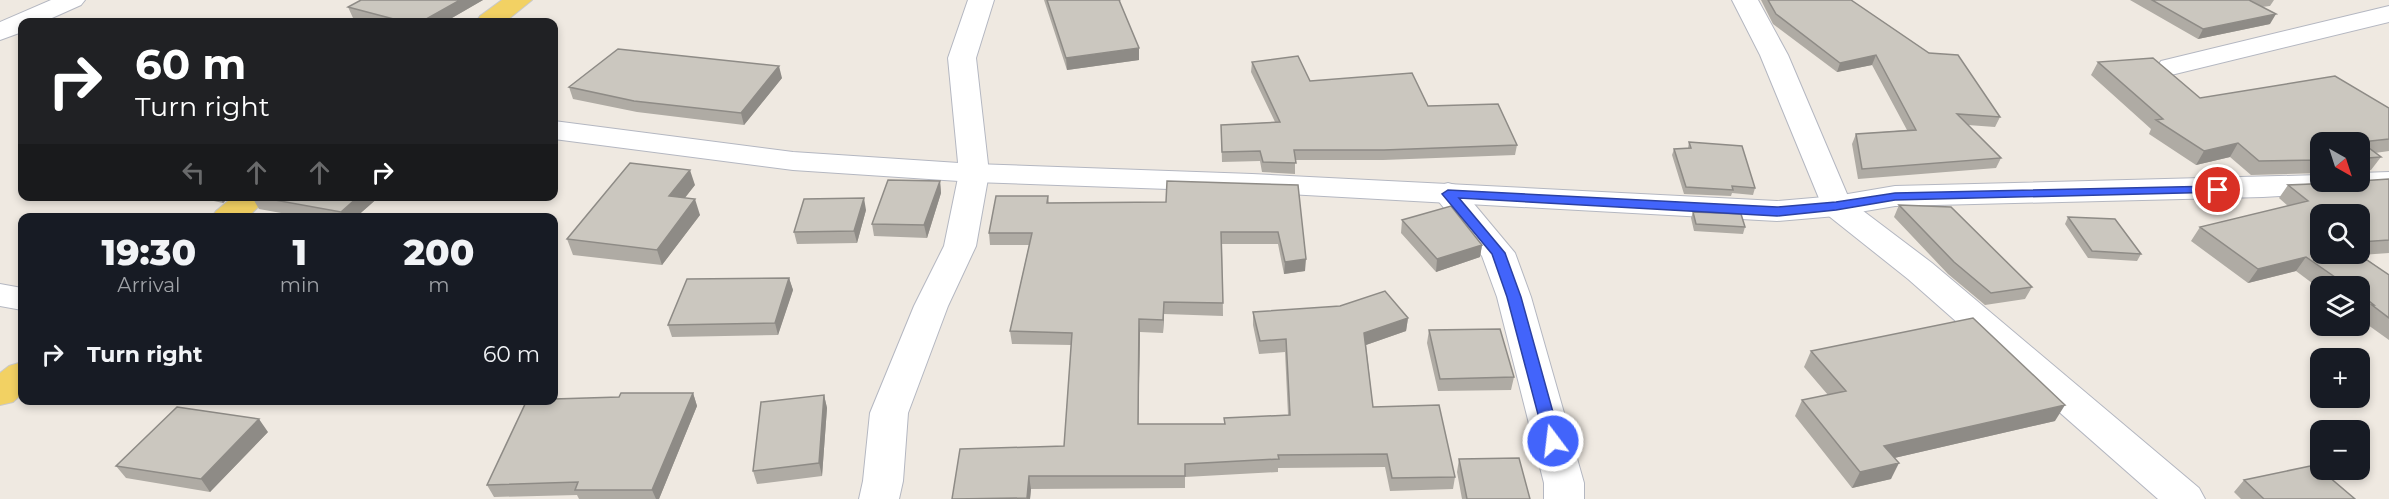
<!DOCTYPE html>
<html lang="en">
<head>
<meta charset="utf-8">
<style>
  body { margin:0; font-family:Montserrat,sans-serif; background:#20242c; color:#f1f3f6; height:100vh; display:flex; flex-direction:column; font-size:22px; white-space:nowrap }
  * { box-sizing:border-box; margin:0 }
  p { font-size:20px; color:#9ea1a6 }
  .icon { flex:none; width:33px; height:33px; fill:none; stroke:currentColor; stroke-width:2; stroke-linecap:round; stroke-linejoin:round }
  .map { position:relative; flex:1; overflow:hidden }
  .side { position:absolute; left:18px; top:213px; width:540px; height:192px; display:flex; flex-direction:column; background:#171b24; border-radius:12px; box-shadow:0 3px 9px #0003 }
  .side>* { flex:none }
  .guide { position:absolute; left:18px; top:18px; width:540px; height:183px; border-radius:12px; box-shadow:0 3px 9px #0003; background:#202124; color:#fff; overflow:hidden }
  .needle { width:39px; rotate:141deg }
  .buttons { position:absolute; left:2310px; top:132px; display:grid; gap:12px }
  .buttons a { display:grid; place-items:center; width:60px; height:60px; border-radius:12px; background:#171b24; box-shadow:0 3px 9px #0003; font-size:30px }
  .pin { position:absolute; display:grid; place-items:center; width:51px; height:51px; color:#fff; margin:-26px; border:3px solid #fff; border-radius:50%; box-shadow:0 2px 6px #0007 }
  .me { position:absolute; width:66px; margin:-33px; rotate:345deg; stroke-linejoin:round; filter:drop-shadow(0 0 4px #0008) }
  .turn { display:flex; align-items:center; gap:21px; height:126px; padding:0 18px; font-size:27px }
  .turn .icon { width:78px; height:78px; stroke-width:2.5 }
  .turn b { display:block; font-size:42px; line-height:51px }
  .lanes { display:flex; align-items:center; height:57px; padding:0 18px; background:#0003; justify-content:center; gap:30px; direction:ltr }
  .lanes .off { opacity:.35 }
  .eta { display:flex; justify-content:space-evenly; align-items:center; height:102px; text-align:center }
  .eta b { font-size:36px; font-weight:800; line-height:42px }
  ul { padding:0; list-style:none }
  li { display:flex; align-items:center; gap:18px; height:78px; padding:0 18px }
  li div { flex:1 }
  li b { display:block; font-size:22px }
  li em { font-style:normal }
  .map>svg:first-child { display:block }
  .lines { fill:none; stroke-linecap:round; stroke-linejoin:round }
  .street-casing { stroke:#b4b7c1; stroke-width:2 }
  .secondary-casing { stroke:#b4b7c1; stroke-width:2 }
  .primary-casing { stroke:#c9c9c9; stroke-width:2 }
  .street { fill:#fff; fill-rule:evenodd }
  .secondary { fill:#fff; fill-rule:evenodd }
  .primary { fill:#f2d163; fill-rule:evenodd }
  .wall { fill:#afaba4; fill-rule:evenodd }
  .shaded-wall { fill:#8e8b86 }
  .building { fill:#cbc7bf; stroke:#8e8b86; stroke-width:1.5 }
  .route { fill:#4264fb; stroke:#2b41a3; stroke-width:1.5 }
</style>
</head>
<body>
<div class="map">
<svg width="2389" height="499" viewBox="0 0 2389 499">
  <rect width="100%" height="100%" fill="#efe9e1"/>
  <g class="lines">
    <g class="street-casing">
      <path id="street" d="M 51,0 L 85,0 L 81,5 L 43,22 L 22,22 L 22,32 L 0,40 L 0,22 Z
        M 968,0 L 994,0 L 976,58 L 989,173 L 976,246 L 948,306 L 908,413 L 903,481 L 899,499 L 859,499 L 863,481 L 870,413 L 914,306 L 944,246 L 959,173 L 948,58 Z
        M 1732,0 L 1758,0 L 1788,55 L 1850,201 L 1932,263 L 2199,488 L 2205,499 L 2158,499 L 1908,279 L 1825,213 L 1760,55 Z
        M 2389,6 L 2389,22 L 2171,75 L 2161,73 L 2157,67 L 2161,61 Z
        M 1448,183 L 1459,186 L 1515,253 L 1531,297 L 1584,483 L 1584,499 L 1544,499 L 1544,483 L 1497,297 L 1482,256 L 1432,193 L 1437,186 Z
        M 0,284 L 22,288 L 22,310 L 0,306 Z"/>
    </g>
    <g class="secondary-casing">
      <path id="secondary" d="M 554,121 L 793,152 L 974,164 L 1252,174 L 1777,201 L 1836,196 L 1895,186 L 2320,175 L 2320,182 L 2360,182 L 2360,173 L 2389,172 L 2389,190 L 2263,197 L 1895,206 L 1836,216 L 1777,221 L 1252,192 L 974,182 L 793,170 L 554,139 Z"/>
    </g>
    <g class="primary-casing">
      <path id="primary" d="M 502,0 L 532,0 L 505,22 L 476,22 L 480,16 Z
        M 234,196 L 269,196 L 247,218 L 211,218 L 216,211 Z
        M 22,362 L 22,394 L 13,402 L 0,405 L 0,373 L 9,366 Z"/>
    </g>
    <use href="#street" class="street"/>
    <use href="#secondary" class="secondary"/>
    <use href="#primary" class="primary"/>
  </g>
  <path class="wall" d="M 483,0 L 445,22 L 369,22 L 353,18 L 348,7 Z
    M 1044,0 L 1121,0 L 1119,2 L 1139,60 L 1067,70 Z
    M 1761,0 L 1851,0 L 2000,117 L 1995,127 L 1968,125 L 2001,158 L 1996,168 L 1858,179 L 1852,144 L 1856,134 L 1907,130 L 1872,65 L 1837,72 L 1773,24 Z
    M 2130,0 L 2274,0 L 2270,6 L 2262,7 L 2270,24 L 2198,39 Z
    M 1252,62 L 1310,81 L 1428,106 L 1517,145 L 1515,155 L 1383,160 L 1295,160 L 1295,174 L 1262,172 L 1260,161 L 1222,162 L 1221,125 L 1275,122 L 1251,72 Z
    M 2098,62 L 2200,98 L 2389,108 L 2389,151 L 2375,153 L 2381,157 L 2371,170 L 2364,171 L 2360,177 L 2360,142 L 2320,142 L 2320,174 L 2320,173 L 2251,175 L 2230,157 L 2196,165 L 2149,134 L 2151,129 L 2091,75 Z
    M 782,78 L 744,125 L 637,112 L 573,99 L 569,87 Z
    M 1689,142 L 1755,188 L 1753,195 L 1732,193 L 1731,196 L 1684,194 L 1672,155 L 1674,149 L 1688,148 Z
    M 2389,179 L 2389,253 L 2361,255 L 2389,275 L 2389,340 L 2361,320 L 2362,318 L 2360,316 L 2360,286 L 2320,286 L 2320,289 L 2296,271 L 2248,283 L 2191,241 L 2200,227 L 2288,206 L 2279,198 L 2288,185 ZM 2360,214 L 2360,254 L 2320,254 Z
    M 940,181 L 941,193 L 927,238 L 874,236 L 872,224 Z
    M 695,185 L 684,198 L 700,215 L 662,265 L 573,255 L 567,239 Z
    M 1298,185 L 1305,271 L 1284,274 L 1278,244 L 1222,244 L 1223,316 L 1164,314 L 1163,333 L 1140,332 L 1138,424 L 1224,424 L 1224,418 L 1288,415 L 1285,352 L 1259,354 L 1253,325 L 1253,312 L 1408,318 L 1406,331 L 1366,345 L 1373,407 L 1455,477 L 1453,489 L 1390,491 L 1385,467 L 1278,468 L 1278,472 L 1185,477 L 1185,488 L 1031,489 L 1030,499 L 952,499 L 1064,446 L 1071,345 L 1012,344 L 1010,331 L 1029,245 L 990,245 L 989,233 L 1048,196 L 1049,203 L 1166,202 Z
    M 191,196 L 230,196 L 223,203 Z
    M 380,196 L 355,218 L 309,218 L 259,209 L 252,197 Z
    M 1899,205 L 2032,287 L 2025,299 L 1985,305 L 1948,274 L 1894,217 Z
    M 866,210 L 857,243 L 797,244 L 794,232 Z
    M 1693,212 L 1745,227 L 1743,234 L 1694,231 L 1691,218 Z
    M 2068,217 L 2141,254 L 2137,261 L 2088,258 L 2065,224 Z
    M 1402,220 L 1482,245 L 1480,257 L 1436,272 L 1401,233 Z
    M 789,278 L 793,290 L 778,335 L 672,337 L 668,325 Z
    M 1429,330 L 1514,377 L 1511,390 L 1438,391 L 1427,343 Z
    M 1811,351 L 2055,421 L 1894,458 L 1891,479 L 1852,488 L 1795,416 L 1802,400 L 1828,395 L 1804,367 Z
    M 693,393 L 697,406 L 659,499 L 579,499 L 577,495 L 494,497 L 487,485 L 619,397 Z
    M 824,395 L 827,408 L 822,476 L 757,484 L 753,471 Z
    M 268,432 L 210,492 L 126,478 L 116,466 Z
    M 1459,459 L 1530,499 L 1462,499 L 1457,472 Z
    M 2244,480 L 2355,499 L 2241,499 L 2234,492 Z"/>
  <path class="shaded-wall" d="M 460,0 L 483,0 L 445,22 L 421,22 Z
    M 2276,14 L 2270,24 L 2198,39 L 2203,29 Z
    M 1139,48 L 1139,60 L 1067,70 L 1066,58 Z
    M 1876,55 L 1872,65 L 1837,72 L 1840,63 Z
    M 779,66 L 782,78 L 744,125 L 741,113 Z
    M 2238,143 L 2230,157 L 2196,165 L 2204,151 Z
    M 690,170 L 695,185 L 674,212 L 669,196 Z
    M 940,181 L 941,193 L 927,238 L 924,225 Z
    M 219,196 L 230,196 L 223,203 Z
    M 359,196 L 380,196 L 355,218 L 344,218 L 341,212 Z
    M 864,198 L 866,210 L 857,243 L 854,231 Z
    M 695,199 L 700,215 L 662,265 L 657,250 Z
    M 1482,245 L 1480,257 L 1436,272 L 1437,259 Z
    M 2306,257 L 2296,271 L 2248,283 L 2258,269 Z
    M 1306,259 L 1305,271 L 1284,274 L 1285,262 Z
    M 789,278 L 793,290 L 778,335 L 775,323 Z
    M 1164,302 L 1164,314 L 1163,333 L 1163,320 Z
    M 1408,318 L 1406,331 L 1363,346 L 1364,333 Z
    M 1139,319 L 1140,332 L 1138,437 L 1138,424 Z
    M 693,393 L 697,406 L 659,499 L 656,499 L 652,490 Z
    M 824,395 L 827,408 L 822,476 L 819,463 Z
    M 2065,405 L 2055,421 L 1877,462 L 1884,446 Z
    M 259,419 L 268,432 L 210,492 L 201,479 Z
    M 1899,463 L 1891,479 L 1852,488 L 1860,472 Z
    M 1029,476 L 1031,489 L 1030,499 L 1027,499 Z"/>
  <path class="building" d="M 361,0 L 460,0 L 421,22 L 405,22 L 348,7 Z
    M 1047,0 L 1119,0 L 1139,48 L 1066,58 Z
    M 1768,0 L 1851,0 L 1929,53 L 1958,55 L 2000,117 L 1957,114 L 2001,158 L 1862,169 L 1856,134 L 1916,130 L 1876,55 L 1840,63 L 1776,14 Z
    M 2152,0 L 2249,0 L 2276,14 L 2203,29 Z
    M 618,49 L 779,66 L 741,113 L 634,101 L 569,87 Z
    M 1298,56 L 1310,81 L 1412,73 L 1428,106 L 1498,104 L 1517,145 L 1384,150 L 1294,150 L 1296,163 L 1263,162 L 1260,151 L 1222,152 L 1221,125 L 1280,122 L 1252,62 Z
    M 2153,58 L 2200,98 L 2335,76 L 2389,108 L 2389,139 L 2361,142 L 2381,157 L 2368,158 L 2367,166 L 2360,166 L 2360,142 L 2320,142 L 2320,160 L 2259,161 L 2238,143 L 2204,151 L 2156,120 L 2163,119 L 2098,62 Z
    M 1689,142 L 1742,146 L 1755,188 L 1732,186 L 1733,190 L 1686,187 L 1674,149 L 1691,148 Z
    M 630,163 L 690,170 L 669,196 L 695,199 L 657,250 L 567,239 Z
    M 2389,179 L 2389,240 L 2360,242 L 2360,214 L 2320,214 L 2320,254 L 2358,254 L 2389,275 L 2389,318 L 2372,305 L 2374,305 L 2360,294 L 2360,286 L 2348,286 L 2306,257 L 2258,269 L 2200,227 L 2308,201 L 2288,185 L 2360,182 L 2360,181 Z
    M 888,180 L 940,181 L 924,225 L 872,224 Z
    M 1167,181 L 1298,185 L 1306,259 L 1285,262 L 1278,232 L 1221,232 L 1223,303 L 1164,302 L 1163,320 L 1139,319 L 1138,424 L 1225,424 L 1224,418 L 1290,415 L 1286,339 L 1260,341 L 1253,312 L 1340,306 L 1385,291 L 1408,318 L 1364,333 L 1373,407 L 1439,405 L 1455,477 L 1392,478 L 1387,454 L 1278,455 L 1279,459 L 1185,464 L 1185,476 L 1029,476 L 1027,498 L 952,499 L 960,449 L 1064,446 L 1072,333 L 1010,331 L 1032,233 L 989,233 L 996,196 L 1048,196 L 1047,203 L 1166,202 Z
    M 253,196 L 359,196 L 341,212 Z
    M 864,198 L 854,231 L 794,232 L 804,199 Z
    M 1899,205 L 1951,207 L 2032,287 L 1991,293 L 1954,262 Z
    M 1451,206 L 1482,245 L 1437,259 L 1402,220 Z
    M 1693,212 L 1741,214 L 1745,227 L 1696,224 Z
    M 2068,217 L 2115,219 L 2141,254 L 2092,251 Z
    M 789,278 L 775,323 L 668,325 L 687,279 Z
    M 1973,318 L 2065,405 L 1884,446 L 1899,463 L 1860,472 L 1802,400 L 1846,391 L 1811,351 Z
    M 1500,329 L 1514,377 L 1440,379 L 1429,330 Z
    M 621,393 L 693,393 L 652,490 L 575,490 L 578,482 L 487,485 L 527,400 L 554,400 L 554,399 L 619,397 Z
    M 824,395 L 819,463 L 753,471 L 761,402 Z
    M 177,407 L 259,419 L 201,479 L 116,466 Z
    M 1519,458 L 1530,499 L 1467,499 L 1459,459 Z
    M 2315,465 L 2355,499 L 2264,499 L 2244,480 Z"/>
  <path class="route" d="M 2218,186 L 2225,190 L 2223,192 L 1895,200 L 1836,210 L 1777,216 L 1459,198 L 1505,253 L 1521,297 L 1561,441 L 1559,446 L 1548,446 L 1545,441 L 1507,297 L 1492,254 L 1442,194 L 1448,190 L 1777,207 L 1836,202 L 1895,193 Z"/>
</svg>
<div class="buttons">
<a><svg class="needle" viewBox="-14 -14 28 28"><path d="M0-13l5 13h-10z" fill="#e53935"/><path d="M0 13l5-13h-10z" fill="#9ea1a6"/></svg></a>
<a><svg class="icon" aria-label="search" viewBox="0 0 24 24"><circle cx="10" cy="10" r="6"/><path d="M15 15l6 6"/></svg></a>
<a><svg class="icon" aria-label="layers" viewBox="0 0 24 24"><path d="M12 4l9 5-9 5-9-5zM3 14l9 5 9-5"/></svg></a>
<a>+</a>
<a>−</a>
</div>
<div class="pin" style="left:2218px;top:190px;background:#d93025"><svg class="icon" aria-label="arrive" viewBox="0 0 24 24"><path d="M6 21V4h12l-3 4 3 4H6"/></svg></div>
<svg class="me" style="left:1553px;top:441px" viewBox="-20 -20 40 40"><circle r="17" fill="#4264fb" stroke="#fff" stroke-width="3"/><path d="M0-11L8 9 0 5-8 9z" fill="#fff"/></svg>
<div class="guide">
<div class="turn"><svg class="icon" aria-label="right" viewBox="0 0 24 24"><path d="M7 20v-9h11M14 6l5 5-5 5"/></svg><div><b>60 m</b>Turn right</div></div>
<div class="lanes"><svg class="icon off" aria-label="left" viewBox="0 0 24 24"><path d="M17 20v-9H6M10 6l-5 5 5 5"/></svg><svg class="icon off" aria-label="ahead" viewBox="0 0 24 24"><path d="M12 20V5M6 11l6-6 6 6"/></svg><svg class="icon off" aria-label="ahead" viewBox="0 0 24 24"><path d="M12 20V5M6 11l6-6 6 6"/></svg><svg class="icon" aria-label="right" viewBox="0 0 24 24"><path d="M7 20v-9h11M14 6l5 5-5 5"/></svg></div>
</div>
<section class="side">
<div class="eta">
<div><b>19:30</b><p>Arrival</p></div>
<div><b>1</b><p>min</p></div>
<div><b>200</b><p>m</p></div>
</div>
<ul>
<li><svg class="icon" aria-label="right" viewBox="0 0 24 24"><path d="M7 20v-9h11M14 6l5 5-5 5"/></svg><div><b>Turn right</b></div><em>60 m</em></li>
</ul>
</section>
</div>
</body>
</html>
